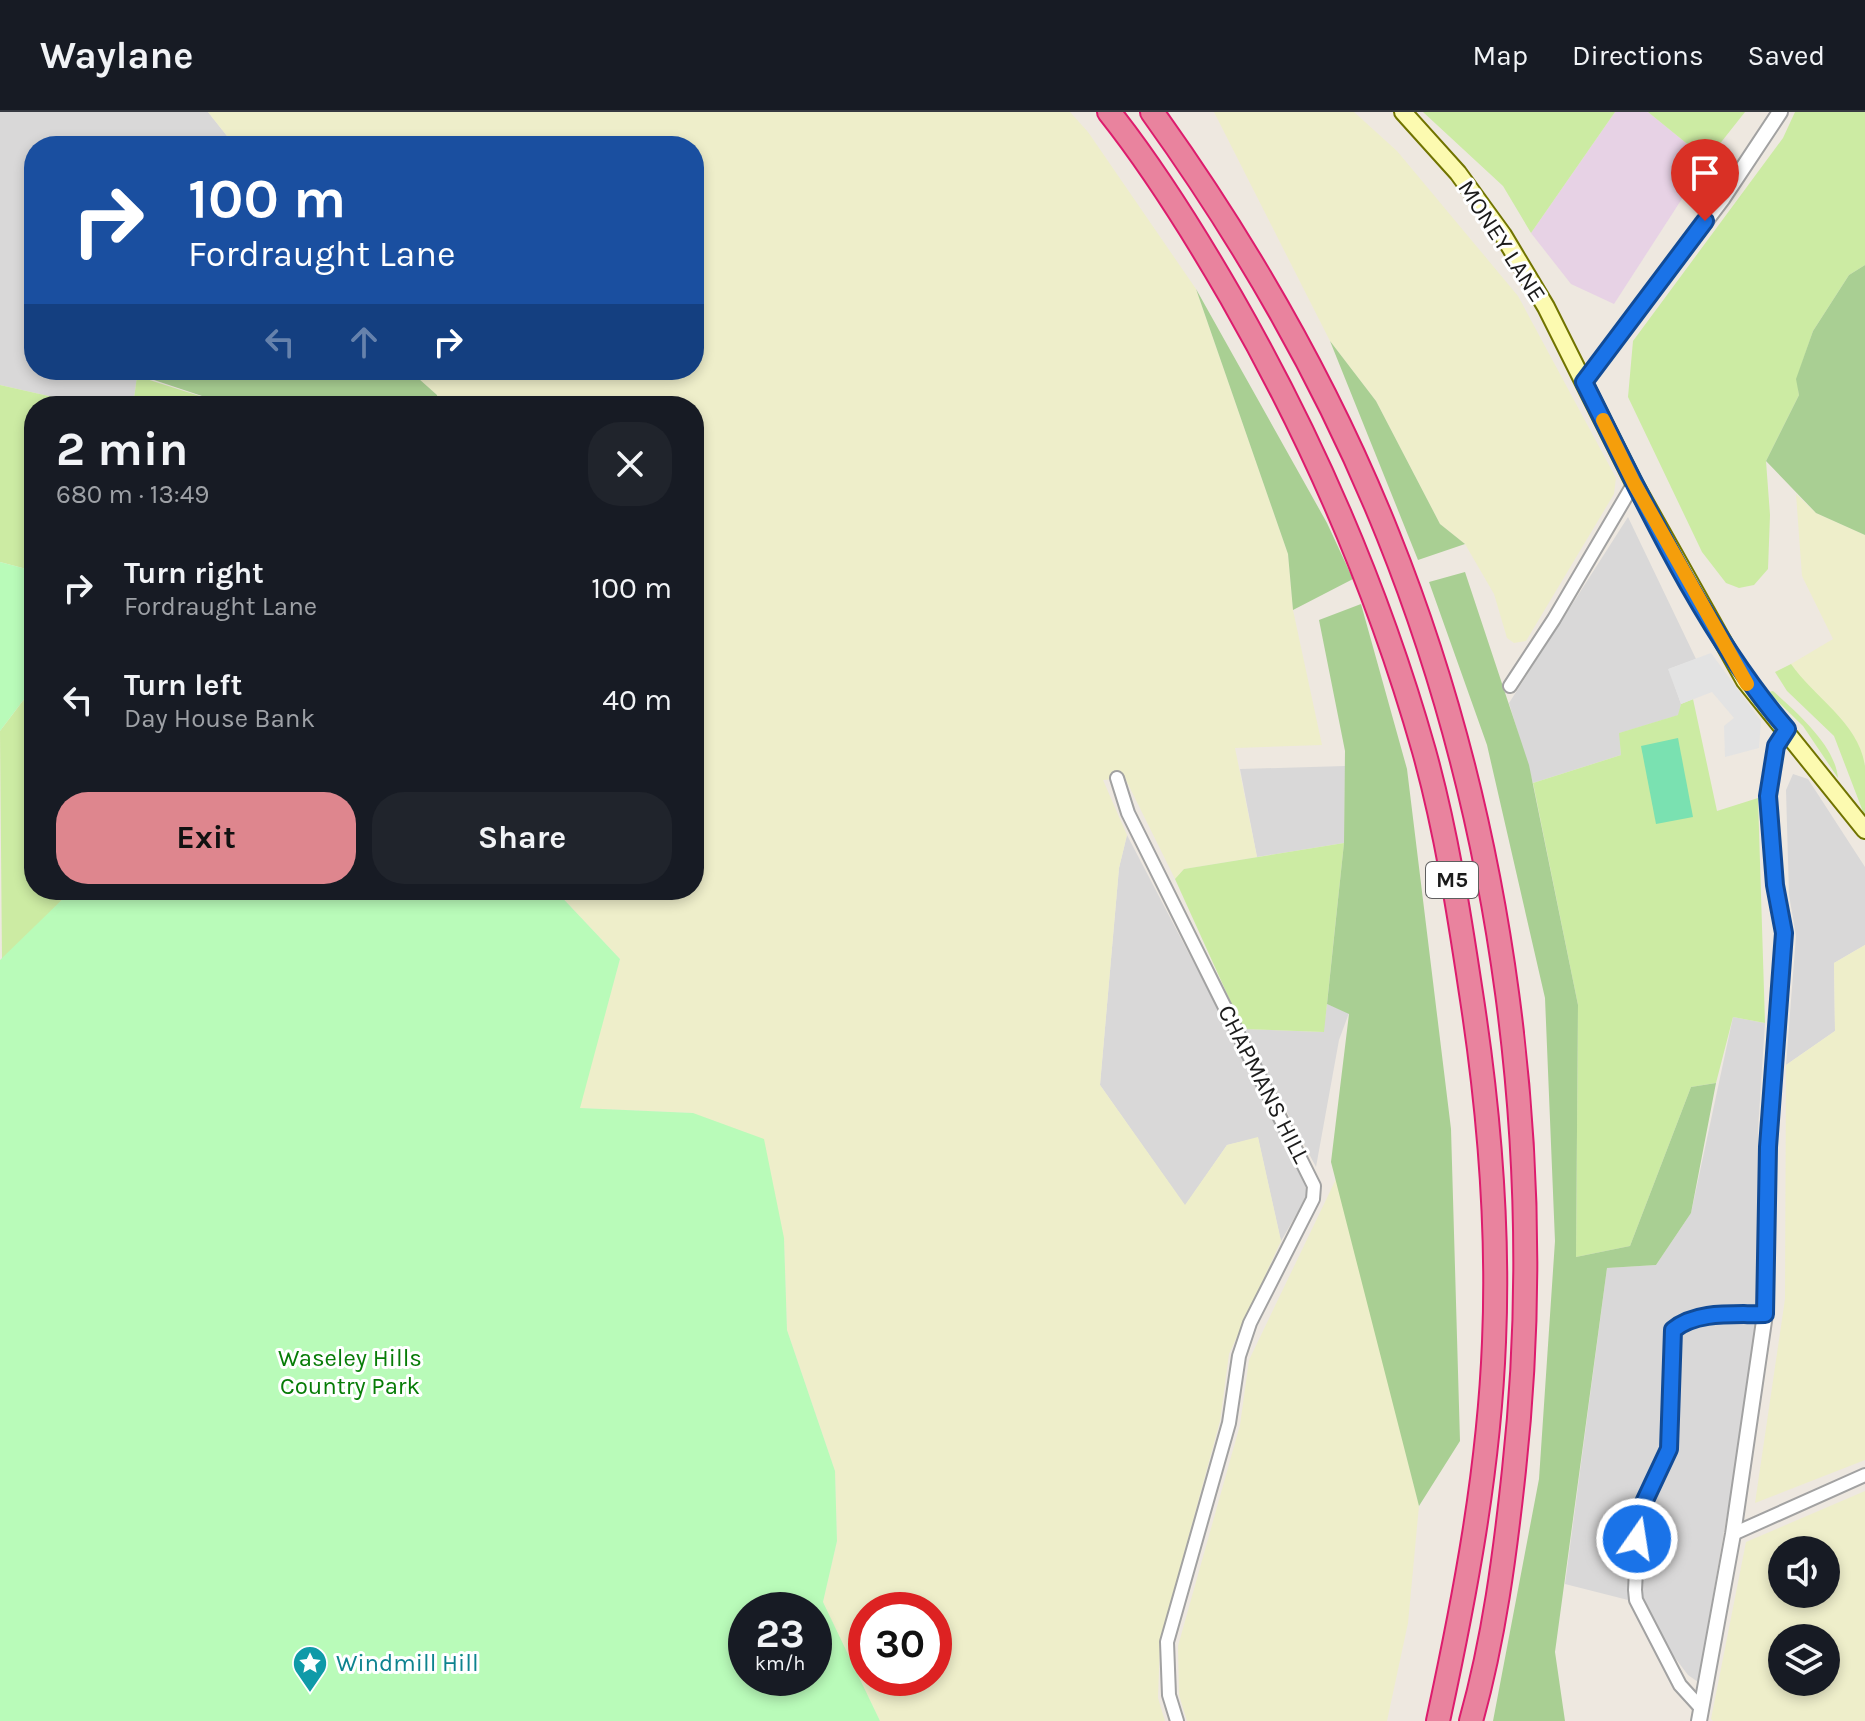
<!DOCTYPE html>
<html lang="en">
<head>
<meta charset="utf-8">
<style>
  body { margin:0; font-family:Karla,sans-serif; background:#20242c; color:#f1f3f6; height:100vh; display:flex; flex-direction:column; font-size:30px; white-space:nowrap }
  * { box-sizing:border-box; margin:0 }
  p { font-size:26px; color:#9ea1a6 }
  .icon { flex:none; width:44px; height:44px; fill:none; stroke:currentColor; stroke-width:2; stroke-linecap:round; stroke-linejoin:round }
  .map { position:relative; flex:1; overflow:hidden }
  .side { position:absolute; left:24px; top:284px; width:680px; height:504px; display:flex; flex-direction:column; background:#171b24; border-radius:32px; box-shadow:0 4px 12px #0003 }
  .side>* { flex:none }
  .guide { position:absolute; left:24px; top:24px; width:680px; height:244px; border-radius:32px; box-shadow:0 4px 12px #0003; background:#1a4fa0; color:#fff; overflow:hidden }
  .controls { position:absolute; left:1768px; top:1424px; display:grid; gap:16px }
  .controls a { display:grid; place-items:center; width:72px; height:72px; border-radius:50%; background:#171b24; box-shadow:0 4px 12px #0003; font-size:40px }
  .speed { position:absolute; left:728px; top:1480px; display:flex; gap:16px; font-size:40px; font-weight:700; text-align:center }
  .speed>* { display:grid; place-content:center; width:104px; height:104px; border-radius:50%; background:#171b24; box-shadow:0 4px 12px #0003; line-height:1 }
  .speed small { font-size:20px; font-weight:400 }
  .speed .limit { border:12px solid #d22; background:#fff; color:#111 }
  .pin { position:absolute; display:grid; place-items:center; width:68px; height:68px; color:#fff; margin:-82px -34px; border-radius:50% 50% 50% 0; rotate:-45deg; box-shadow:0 0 8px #0007 }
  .pin .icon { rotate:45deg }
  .me { position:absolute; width:88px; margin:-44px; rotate:13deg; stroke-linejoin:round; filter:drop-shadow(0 0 6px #0008) }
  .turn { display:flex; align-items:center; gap:28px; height:168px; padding:0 32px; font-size:36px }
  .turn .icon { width:104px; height:104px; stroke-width:2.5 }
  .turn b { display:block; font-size:56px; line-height:68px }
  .lanes { display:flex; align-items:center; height:76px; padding:0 32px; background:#0003; justify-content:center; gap:40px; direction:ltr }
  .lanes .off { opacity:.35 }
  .round { display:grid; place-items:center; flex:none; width:84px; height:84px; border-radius:32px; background:#20242c }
  .head { display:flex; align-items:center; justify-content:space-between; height:136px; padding:0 32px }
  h1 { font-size:48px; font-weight:700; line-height:60px }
  .cta { display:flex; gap:16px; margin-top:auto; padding:16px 32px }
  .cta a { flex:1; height:92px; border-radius:32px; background:#de868e; color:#111; font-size:32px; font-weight:700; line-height:92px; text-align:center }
  .cta a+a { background:#20242c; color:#f1f3f6 }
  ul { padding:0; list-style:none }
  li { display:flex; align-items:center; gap:24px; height:112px; padding:0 32px }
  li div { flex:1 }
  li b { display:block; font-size:30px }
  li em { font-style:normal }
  header { display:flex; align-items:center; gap:48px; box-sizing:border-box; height:112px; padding:0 40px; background:#171b24; border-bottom:2px solid #363941 }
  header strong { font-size:38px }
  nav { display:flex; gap:44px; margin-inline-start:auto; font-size:28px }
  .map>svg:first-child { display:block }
  .residential { fill:#d9d8d8 }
  .industrial { fill:#e7d2e5 }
  .farmland { fill:#eeeeca; fill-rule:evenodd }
  .grass { fill:#cceba3 }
  .forest { fill:#a9cf93 }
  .park { fill:#b9fbb9; fill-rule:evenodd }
  .pitch { fill:#7ae1b1 }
  .parking { fill:#e3e3e3 }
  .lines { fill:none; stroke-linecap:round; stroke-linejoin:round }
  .minor-casing { stroke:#a2a2a2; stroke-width:16 }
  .tertiary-casing { stroke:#a2a2a2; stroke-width:18 }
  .secondary-casing { stroke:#717400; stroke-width:20 }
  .motorway-casing { stroke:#dd1c6d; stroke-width:26 }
  .minor { stroke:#fff; stroke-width:12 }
  .tertiary { stroke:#fff; stroke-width:14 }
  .secondary { stroke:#fcfab0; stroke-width:16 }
  .motorway { stroke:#e9839e; stroke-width:22 }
  .route-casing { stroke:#114b97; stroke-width:20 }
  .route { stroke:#1a73e8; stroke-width:14 }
  .slow { stroke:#f59e0b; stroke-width:14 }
  .labels { text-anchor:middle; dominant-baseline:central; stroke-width:6; stroke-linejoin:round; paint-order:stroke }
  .shield { fill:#fff; stroke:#5f5f5f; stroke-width:2 }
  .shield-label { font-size:22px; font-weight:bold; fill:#1b1b1b }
  .street-label { font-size:24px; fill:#1b1b1b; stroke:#fff }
  .park-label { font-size:24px; fill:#077c07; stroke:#fff }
  .culture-label { font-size:24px; fill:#0d838f; stroke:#fff; text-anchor:start }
</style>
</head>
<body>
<header>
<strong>Waylane</strong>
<nav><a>Map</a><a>Directions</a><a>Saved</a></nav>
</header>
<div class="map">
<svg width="1865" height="1609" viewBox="0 0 1865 1609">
  <rect width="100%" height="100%" fill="#eee8e0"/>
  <path class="residential" d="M 0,0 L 208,0 L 235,34 L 34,34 L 34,258 L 124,258 L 137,264 L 133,294 L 93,294 L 0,273 Z
    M 1628,405 L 1696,547 L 1669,557 L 1681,592 L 1679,603 L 1620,621 L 1621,643 L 1533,671 L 1509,591 Z
    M 1345,654 L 1344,731 L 1257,745 L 1240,657 Z
    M 1793,662 L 1808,667 L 1865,755 L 1865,833 L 1834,851 L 1835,919 L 1786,953 L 1796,824 L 1789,783 L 1786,678 Z
    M 1127,723 L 1304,1062 L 1307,1084 L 1281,1129 L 1258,1026 L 1227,1033 L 1185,1094 L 1100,973 L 1119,756 Z
    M 1327,892 L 1349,901 L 1339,928 L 1316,1055 L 1243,917 L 1323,920 Z
    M 1733,905 L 1765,911 L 1758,1018 L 1758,1223 L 1698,1570 L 1688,1563 L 1632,1489 L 1565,1472 L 1607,1156 L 1656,1153 L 1691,1101 Z"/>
  <path class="industrial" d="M 1615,0 L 1648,0 L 1707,48 L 1614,192 L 1571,172 L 1531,121 Z"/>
  <path class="farmland" d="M 208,0 L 1070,0 L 1088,20 L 1196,177 L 1288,442 L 1293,498 L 1322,633 L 1235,636 L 1257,745 L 1184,757 L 1175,767 L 1125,666 L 1103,668 L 1127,723 L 1119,756 L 1100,973 L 1185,1093 L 1227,1033 L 1258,1025 L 1281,1129 L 1229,1242 L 1220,1309 L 1160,1530 L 1158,1586 L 1165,1609 L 880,1609 L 823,1490 L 837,1429 L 835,1359 L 787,1218 L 784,1126 L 693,1001 L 579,996 L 620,847 L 555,778 L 694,778 L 694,294 L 438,294 L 437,283 L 409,258 L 694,258 L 694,34 L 235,34 ZM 866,1498 L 934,1498 L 934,1566 L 866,1566 Z
    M 1214,0 L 1354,0 L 1397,39 L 1518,184 L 1616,366 L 1614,382 L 1526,529 L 1514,531 L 1507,526 L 1494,482 L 1465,432 L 1440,412 L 1376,289 L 1330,229 Z
    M 1796,382 L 1816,401 L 1865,423 L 1865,652 L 1846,613 L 1807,576 L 1791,552 L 1833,527 L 1802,464 Z
    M 1865,833 L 1865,1348 L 1755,1391 L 1785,1187 L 1786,953 L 1835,919 L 1834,851 Z
    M 1337,1065 L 1419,1394 L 1408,1511 L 1387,1609 L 1187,1609 L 1179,1583 L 1178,1534 L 1240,1313 L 1249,1248 Z
    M 1865,1379 L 1865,1609 L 1713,1609 L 1711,1607 L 1746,1430 ZM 1826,1438 L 1826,1482 L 1782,1482 L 1782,1438 ZM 1826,1526 L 1826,1570 L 1782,1570 L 1782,1526 Z"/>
  <path class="grass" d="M 1423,0 L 1615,0 L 1531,121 L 1503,74 Z
    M 1648,0 L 1745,0 L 1707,48 Z
    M 1795,0 L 1865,0 L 1865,153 L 1849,163 L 1813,219 L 1797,266 L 1799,283 L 1766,349 L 1770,403 L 1768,457 L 1754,473 L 1739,476 L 1726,471 L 1702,440 L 1628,285 L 1633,229 L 1783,26 Z
    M 137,264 L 231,294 L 133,294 Z
    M 0,273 L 93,294 L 34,294 L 34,459 L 0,450 Z
    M 1791,552 C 1814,585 1859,611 1865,654 C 1865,670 1865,688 1865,705 L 1834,624 L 1787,579 L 1775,560 Z
    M 34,574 L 34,778 L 72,778 L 2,849 L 0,619 Z
    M 1773,579 C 1796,600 1835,633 1838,666 L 1803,614 L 1768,580 Z
    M 1693,587 L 1717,699 L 1758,686 L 1765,911 L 1733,905 L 1716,971 L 1691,975 L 1630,1134 L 1576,1145 L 1578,893 L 1533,671 L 1621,643 L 1619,621 L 1678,603 L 1681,592 Z
    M 1344,731 L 1324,920 L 1243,917 L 1175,767 L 1184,757 Z"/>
  <path class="forest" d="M 1865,153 L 1865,423 L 1816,401 L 1766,349 L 1799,283 L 1796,267 L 1813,219 L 1849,163 Z
    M 1196,177 L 1327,411 L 1353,467 L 1293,498 L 1288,442 Z
    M 1330,229 L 1376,289 L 1440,412 L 1465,432 L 1418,448 Z
    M 124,258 L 409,258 L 437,283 L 438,294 L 232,294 Z
    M 1465,460 L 1529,653 L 1578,893 L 1576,1145 L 1630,1134 L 1691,975 L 1716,971 L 1691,1101 L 1656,1153 L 1607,1156 L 1555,1540 L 1565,1609 L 1493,1609 L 1539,1367 L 1555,1129 L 1545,886 L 1487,633 L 1429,470 Z
    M 1361,492 L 1407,657 L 1451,1017 L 1460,1329 L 1419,1394 L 1331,1050 L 1349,902 L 1327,892 L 1344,731 L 1345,639 L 1319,508 Z"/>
  <path class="park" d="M 0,450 L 34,459 L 34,574 L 0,619 Z
    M 72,778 L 555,778 L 620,847 L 580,996 L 693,1001 L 764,1027 L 784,1126 L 787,1218 L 835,1359 L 837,1429 L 823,1490 L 880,1609 L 0,1609 L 0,848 ZM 746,1498 L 814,1498 L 814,1566 L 746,1566 Z"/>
  <path class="pitch" d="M 1678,626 L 1693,705 L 1656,712 L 1641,634 Z"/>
  <path class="parking" d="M 1711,541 L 1761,609 L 1759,636 L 1725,645 L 1724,614 L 1734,606 L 1712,580 L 1681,592 L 1668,557 Z"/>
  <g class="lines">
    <g class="minor-casing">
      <path id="minor" d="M 1510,574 L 1554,507 L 1634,371
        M 1117,666 L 1128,701 L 1314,1074 L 1313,1087 L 1250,1211 L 1239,1244 L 1229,1311 L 1167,1530 L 1169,1583 L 1177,1609
        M 1733,1422 L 1865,1363
        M 1700,1595 L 1680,1573 L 1636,1488 L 1635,1478 L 1639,1401 L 1669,1337 L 1673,1218 C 1697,1198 1736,1203 1765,1202"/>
    </g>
    <g class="tertiary-casing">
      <path id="tertiary" d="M 1584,270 L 1723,86 L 1780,0
        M 1699,1609 L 1733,1422 L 1765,1202 L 1768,1035 L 1784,821 L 1775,773 L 1768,684 L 1776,634 L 1787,617"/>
    </g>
    <g class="secondary-casing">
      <path id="secondary" d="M 1403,0 L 1458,61 L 1503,123 L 1546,195 L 1634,371 L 1745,569 L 1865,718"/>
    </g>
    <g class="motorway-casing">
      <path id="motorway" d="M 1109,0 C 1155,58 1194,121 1231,185 C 1313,328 1379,480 1424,639 C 1446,718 1459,801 1471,881 C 1489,997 1499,1113 1494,1230 C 1489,1358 1465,1484 1438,1609
        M 1152,0 C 1246,131 1328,273 1388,423 C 1504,712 1548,1048 1514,1358 C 1505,1442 1494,1527 1471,1609"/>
    </g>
    <use href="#minor" class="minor"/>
    <use href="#tertiary" class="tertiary"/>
    <use href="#secondary" class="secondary"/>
    <use href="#motorway" class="motorway"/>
  </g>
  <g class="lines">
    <g class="route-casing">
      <path id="route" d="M 1637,1427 L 1639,1401 L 1669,1337 L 1673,1218 C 1697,1198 1736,1203 1765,1202 L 1768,1035 L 1784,821 L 1775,773 L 1768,684 L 1776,634 L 1787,617 C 1704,521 1641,384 1584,270 L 1705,109"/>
    </g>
    <use href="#route" class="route"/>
    <path class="slow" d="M 1603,308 L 1634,371 L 1747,572"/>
  </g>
  <defs>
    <g id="sight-pin" transform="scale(1.8)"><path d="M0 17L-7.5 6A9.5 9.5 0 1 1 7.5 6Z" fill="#0f9aa8" stroke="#fff"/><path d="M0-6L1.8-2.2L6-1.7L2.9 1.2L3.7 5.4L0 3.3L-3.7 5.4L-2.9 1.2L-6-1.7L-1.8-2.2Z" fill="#fff"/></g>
  </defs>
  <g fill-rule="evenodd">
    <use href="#sight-pin" x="310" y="1551"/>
  </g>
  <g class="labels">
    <rect class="shield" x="1426" y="750" width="52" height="36" rx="6"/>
    <g class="shield-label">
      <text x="1452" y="768">M5</text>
    </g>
    <g class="street-label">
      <text transform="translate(1502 129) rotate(57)">MONEY LANE</text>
      <text transform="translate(1264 972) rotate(63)">CHAPMANS HILL</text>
    </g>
    <g class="park-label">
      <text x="350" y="1246">Waseley Hills<tspan x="350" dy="28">Country Park</tspan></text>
    </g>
    <g class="culture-label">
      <text x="336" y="1551">Windmill Hill</text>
    </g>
  </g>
</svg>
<div class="controls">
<a><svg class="icon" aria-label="sound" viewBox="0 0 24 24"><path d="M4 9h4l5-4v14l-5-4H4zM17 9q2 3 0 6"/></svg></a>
<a><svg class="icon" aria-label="layers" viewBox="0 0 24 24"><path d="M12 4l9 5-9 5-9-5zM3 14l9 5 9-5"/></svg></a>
</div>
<div class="speed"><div>23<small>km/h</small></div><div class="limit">30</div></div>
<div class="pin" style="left:1705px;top:109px;background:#d93025"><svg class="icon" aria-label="arrive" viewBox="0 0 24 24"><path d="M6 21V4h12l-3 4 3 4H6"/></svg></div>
<svg class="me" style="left:1637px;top:1427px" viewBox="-20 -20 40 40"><circle r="17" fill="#1a73e8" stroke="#fff" stroke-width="3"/><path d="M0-11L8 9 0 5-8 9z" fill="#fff"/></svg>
<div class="guide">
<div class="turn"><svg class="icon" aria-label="right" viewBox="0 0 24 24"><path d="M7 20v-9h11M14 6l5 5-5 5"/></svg><div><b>100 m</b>Fordraught Lane</div></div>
<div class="lanes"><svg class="icon off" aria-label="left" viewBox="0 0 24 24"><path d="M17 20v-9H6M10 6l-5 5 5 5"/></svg><svg class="icon off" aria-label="ahead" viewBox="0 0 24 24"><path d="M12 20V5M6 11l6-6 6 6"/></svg><svg class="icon" aria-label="right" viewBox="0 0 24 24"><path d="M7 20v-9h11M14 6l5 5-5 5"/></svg></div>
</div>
<section class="side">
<div class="head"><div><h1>2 min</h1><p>680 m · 13:49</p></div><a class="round"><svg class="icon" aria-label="close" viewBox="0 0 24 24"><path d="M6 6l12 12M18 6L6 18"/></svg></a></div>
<ul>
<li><svg class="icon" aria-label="right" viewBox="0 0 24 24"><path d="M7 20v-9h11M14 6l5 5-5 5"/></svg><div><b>Turn right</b><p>Fordraught Lane</p></div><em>100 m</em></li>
<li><svg class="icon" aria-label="left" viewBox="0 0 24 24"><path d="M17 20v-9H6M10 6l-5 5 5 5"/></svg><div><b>Turn left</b><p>Day House Bank</p></div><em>40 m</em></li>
</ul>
<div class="cta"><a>Exit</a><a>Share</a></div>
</section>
</div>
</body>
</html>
